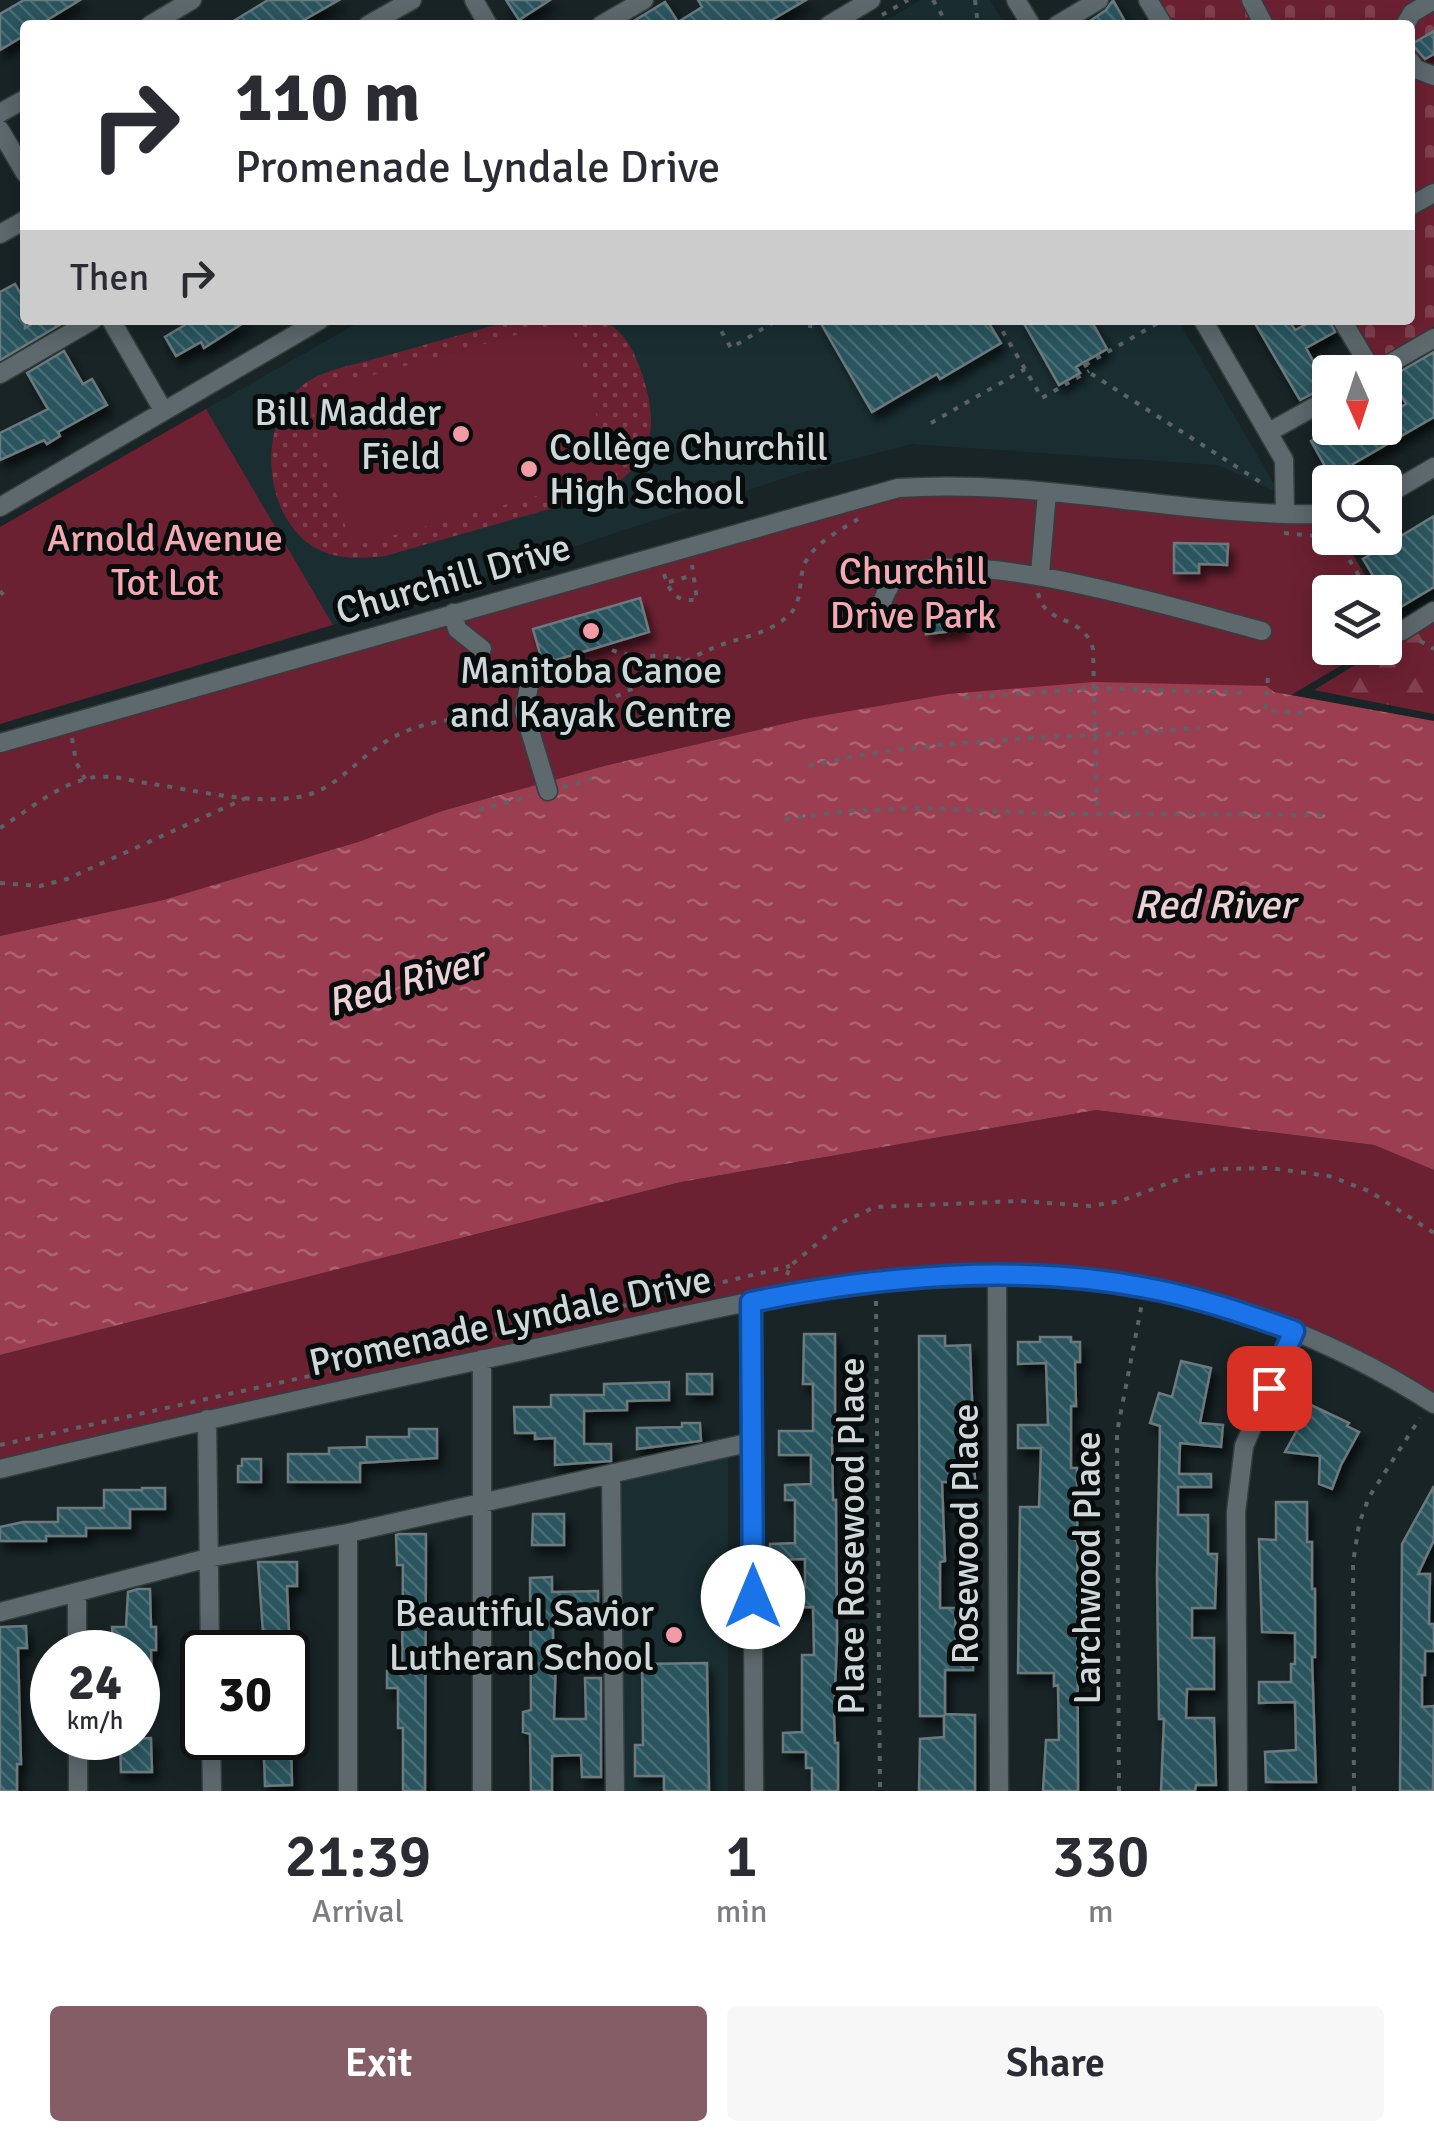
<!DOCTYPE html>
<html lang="en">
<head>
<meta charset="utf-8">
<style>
  body { margin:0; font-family:Signika,sans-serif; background:#f7f7f7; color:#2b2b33; height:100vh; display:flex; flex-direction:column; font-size:38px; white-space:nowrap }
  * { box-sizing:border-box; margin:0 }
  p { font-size:32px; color:#7c7c81 }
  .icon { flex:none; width:55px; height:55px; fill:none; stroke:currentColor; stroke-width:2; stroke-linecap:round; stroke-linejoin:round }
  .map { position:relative; height:1791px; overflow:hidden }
  .sheet { display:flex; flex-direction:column; background:#fff; flex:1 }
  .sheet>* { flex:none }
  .guide { position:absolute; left:20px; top:20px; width:1395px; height:305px; border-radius:10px; box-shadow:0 5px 25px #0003; background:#fff; color:#2b2b33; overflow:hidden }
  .needle { width:65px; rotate:177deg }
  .buttons { position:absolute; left:1312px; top:355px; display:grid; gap:20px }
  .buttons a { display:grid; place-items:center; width:90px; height:90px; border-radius:10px; background:#fff; box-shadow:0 5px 25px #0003; font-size:50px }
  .speed { position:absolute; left:30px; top:1630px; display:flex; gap:20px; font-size:50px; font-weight:700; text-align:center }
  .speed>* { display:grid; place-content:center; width:130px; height:130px; border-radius:50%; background:#fff; box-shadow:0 5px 25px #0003; line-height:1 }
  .speed small { font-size:25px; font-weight:400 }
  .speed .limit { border:5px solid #111; border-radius:15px; background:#fff; color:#111 }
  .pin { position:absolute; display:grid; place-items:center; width:85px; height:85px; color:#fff; margin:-42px; border-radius:20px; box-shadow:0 5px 15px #0006 }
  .me { position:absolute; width:110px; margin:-55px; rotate:0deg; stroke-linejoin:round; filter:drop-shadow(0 0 8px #0008) }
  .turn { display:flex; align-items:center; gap:35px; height:210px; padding:0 50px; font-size:45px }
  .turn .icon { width:130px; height:130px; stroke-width:2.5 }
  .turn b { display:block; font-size:70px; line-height:85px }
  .then { display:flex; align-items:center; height:95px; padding:0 50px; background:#0003; gap:20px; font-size:38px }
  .eta { display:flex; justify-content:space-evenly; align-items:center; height:170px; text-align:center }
  .eta b { font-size:60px; font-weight:600; line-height:70px }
  .primary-button { display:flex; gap:20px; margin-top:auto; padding:20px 50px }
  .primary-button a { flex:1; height:115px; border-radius:10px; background:#855d67; color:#fff; font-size:40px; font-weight:600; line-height:115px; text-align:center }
  .primary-button a+a { background:#f7f7f7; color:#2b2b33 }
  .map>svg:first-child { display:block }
  .built { fill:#1a2e32 }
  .grass { fill:url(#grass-dots) }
  .forest { fill:url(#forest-firs) }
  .cemetery { fill:url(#cemetery-stones) }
  .park { fill:#6c2132 }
  .water { fill:url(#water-ripples) }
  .building { fill:url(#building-back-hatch); stroke:#6c7a7d; stroke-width:2.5; filter:url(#shadow) }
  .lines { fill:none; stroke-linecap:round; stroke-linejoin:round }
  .minor-casing { stroke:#353d3f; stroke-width:21 }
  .path { stroke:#5a6466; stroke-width:4; stroke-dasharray:5 8; stroke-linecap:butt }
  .minor { stroke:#5d696d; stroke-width:18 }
  .route-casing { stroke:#114b97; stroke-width:25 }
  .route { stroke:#1a73e8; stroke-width:18 }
  .poi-dot { fill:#f39aa7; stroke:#070c0d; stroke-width:4 }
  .labels { text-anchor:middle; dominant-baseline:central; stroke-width:10; stroke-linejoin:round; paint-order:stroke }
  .poi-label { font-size:38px; fill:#d0d7d9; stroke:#070c0d; text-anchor:end }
  .park-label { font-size:38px; fill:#f6a7b2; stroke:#070c0d }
  .street-label { font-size:38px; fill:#d0d7d9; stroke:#070c0d }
  .water-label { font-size:40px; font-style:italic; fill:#edd1d4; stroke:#070c0d }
</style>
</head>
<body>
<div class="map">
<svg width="1434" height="1791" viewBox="0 0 1434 1791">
  <defs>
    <pattern id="grass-dots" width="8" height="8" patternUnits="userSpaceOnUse" patternTransform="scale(2.5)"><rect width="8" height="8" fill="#6c2132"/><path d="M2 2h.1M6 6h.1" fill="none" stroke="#80404f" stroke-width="1.8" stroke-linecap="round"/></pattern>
    <pattern id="forest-firs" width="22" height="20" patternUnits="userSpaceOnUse" patternTransform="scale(2.5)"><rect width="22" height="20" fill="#6c2132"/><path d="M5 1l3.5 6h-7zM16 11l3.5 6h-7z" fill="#80404f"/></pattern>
    <pattern id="cemetery-stones" width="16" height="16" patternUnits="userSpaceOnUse" patternTransform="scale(2.5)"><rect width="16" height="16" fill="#6c2132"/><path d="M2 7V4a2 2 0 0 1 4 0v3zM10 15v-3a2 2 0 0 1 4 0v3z" fill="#80404f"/></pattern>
    <pattern id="water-ripples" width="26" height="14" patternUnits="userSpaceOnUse" patternTransform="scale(2.5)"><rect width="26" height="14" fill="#9c3e52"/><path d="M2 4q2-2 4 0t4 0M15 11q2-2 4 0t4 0" fill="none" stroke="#ad6272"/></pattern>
    <pattern id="building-back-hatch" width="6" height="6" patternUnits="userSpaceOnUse" patternTransform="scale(2.5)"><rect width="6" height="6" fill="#2a555f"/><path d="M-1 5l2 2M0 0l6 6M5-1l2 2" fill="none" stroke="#486d75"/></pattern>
    <filter id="shadow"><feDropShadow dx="5" dy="8" stdDeviation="5" flood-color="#0009"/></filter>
  </defs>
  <rect width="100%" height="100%" fill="#182426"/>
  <path class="built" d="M 921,0 L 990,0 L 1005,25 L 878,25 Z
    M 363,320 L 1178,320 L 1280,494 L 1218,465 L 912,444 L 800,473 L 333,625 L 206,409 Z
    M 728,1453 L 728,1791 L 623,1791 L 617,1478 Z"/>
  <path class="grass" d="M 514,320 C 532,320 595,316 607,323 C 627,334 635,354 642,374 C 661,432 652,467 595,496 L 385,556 C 359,559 335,560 312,546 C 262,513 257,421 303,385 C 322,370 351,366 374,359 C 421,346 467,333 514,320 Z"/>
  <path class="forest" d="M 1434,618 L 1434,714 L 1314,690 L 1422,624 Z"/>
  <path class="cemetery" d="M 1158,0 L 1434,0 L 1434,327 L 1373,363 L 1347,320 L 1410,320 L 1410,25 L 1173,25 Z"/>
  <path class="park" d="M 570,320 L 613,475 L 351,547 L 308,393 Z
    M 206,409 L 333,625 L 0,724 L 0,527 Z
    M 897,488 L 1330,516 L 1330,538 L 1343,538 L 1375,592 L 1330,592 L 1330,648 L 1371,648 L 1291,695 L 1274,692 L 1267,686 L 846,713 L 804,719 L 604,766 L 442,811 L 358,842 L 163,900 L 0,936 L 0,743 Z
    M 1096,1110 L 1374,1145 L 1434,1170 L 1434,1399 L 1362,1357 L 1148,1283 L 877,1275 L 0,1469 L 0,1355 L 681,1182 Z"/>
  <path class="water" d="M 1094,682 L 1267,686 L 1274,692 L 1434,721 L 1434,1170 L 1374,1145 L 1096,1110 L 681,1182 L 0,1355 L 0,936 L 163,900 L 358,842 L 442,811 L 604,766 L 804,719 L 948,694 Z"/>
  <path class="building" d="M 24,0 L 80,0 L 39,25 L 25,25 L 25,35 L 0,50 L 0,14 Z
    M 268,0 L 339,0 L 295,25 L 227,25 Z
    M 506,0 L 550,0 L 519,20 Z
    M 698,0 L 806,0 L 763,25 L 627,25 L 665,2 L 678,22 L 702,7 Z
    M 1113,0 L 1127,25 L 1084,25 L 1106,10 Z
    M 1434,31 L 1434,54 L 1425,59 L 1412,44 Z
    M 15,284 L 25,301 L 25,328 L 38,320 L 68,320 L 0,360 L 0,292 Z
    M 193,320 L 248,320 L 204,348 L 201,342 L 176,356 L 165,337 Z
    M 819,320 L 987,320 L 1001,343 L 940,379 L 937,374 L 872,412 Z
    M 1022,320 L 1091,320 L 1107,349 L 1076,367 L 1080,373 L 1059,385 Z
    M 1253,320 L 1289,320 L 1295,330 L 1314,320 L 1330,320 L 1335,332 L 1306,348 L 1327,386 L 1300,400 Z
    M 64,351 L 83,384 L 92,379 L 107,405 L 58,432 L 60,436 L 47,444 L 44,440 L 0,460 L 0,433 L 48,409 L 27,373 Z
    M 1434,352 L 1434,417 L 1353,464 L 1357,470 L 1334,482 L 1311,441 L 1334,429 L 1341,442 L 1367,428 L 1385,428 L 1385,416 L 1406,404 L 1391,377 Z
    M 1434,516 L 1434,587 L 1394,611 L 1363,559 Z
    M 1174,543 L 1228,544 L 1227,565 L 1199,564 L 1199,573 L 1174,573 Z
    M 640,598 L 649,632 L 543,664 L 533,629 Z
    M 961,610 L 963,630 L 926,634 L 924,614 Z
    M 804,1334 L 835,1334 L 835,1438 L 832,1438 L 833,1500 L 836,1500 L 837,1641 L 834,1715 L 835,1743 L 838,1743 L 838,1791 L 812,1791 L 812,1768 L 806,1768 L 806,1752 L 783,1752 L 783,1733 L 802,1732 L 802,1655 L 814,1655 L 813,1607 L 779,1608 L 779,1588 L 805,1587 L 805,1559 L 770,1560 L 770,1544 L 795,1543 L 795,1500 L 785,1500 L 785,1485 L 811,1484 L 811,1455 L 779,1455 L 779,1431 L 813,1431 L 813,1384 L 803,1384 Z
    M 919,1336 L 945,1336 L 945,1346 L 970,1345 L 975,1482 L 942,1482 L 945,1561 L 940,1562 L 940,1608 L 955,1608 L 956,1649 L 973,1649 L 973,1670 L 945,1670 L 945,1714 L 975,1715 L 975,1791 L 919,1791 L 920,1739 L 944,1737 L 944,1716 L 920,1716 Z
    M 1040,1337 L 1071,1337 L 1071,1342 L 1080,1342 L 1080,1362 L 1075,1362 L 1076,1406 L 1071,1406 L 1071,1468 L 1077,1468 L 1078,1791 L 1043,1791 L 1046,1740 L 1059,1740 L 1058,1685 L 1054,1686 L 1054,1673 L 1018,1673 L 1020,1507 L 1039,1507 L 1041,1448 L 1018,1448 L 1018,1425 L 1048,1425 L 1046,1363 L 1018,1364 L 1018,1342 L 1040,1342 Z
    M 1181,1361 L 1211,1368 L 1200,1423 L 1223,1425 L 1221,1447 L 1180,1443 L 1179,1474 L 1211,1474 L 1211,1487 L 1178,1487 L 1178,1515 L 1208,1515 L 1208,1554 L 1217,1554 L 1215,1608 L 1192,1608 L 1192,1638 L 1214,1638 L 1214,1689 L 1187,1689 L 1186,1718 L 1214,1718 L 1216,1785 L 1196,1785 L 1195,1791 L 1161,1791 L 1164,1719 L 1159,1719 L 1157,1576 L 1160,1426 L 1150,1423 L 1159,1393 L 1172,1397 Z
    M 687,1374 L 712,1374 L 712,1394 L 687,1394 Z
    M 669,1382 L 669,1400 L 627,1401 L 627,1410 L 584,1411 L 584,1444 L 611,1444 L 611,1461 L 555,1465 L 555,1438 L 535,1439 L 535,1433 L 515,1433 L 514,1407 L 551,1407 L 551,1395 L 604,1395 L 604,1384 Z
    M 1311,1405 L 1349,1423 L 1347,1426 L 1359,1432 L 1341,1465 L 1332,1489 L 1319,1484 L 1320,1456 L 1285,1452 Z
    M 682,1423 L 700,1423 L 701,1441 L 637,1449 L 637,1428 L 682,1427 Z
    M 409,1429 L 437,1429 L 437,1458 L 360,1463 L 360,1482 L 288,1482 L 288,1454 L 329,1454 L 329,1448 L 367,1447 L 367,1437 L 409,1437 Z
    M 242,1459 L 261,1459 L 261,1482 L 238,1482 L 238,1466 L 242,1466 Z
    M 1434,1486 L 1434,1540 L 1418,1574 L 1430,1574 L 1429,1624 L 1434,1624 L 1434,1651 L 1425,1651 L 1425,1675 L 1422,1675 L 1422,1707 L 1434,1706 L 1433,1791 L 1400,1791 L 1402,1544 Z
    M 142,1488 L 165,1488 L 165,1509 L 130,1509 L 130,1528 L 86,1528 L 86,1536 L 46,1536 L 46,1541 L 0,1541 L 0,1527 L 23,1522 L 58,1522 L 58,1508 L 104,1508 L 104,1490 L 142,1490 Z
    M 1276,1502 L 1307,1502 L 1307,1542 L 1312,1542 L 1312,1589 L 1315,1589 L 1315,1657 L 1312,1657 L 1316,1782 L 1266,1782 L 1265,1752 L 1296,1750 L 1295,1702 L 1259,1703 L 1259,1682 L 1291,1682 L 1291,1664 L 1295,1664 L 1295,1633 L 1262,1632 L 1259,1539 L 1276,1540 Z
    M 533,1514 L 564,1514 L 564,1545 L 532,1545 Z
    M 399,1534 L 426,1534 L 425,1791 L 403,1791 L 403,1728 L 398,1728 L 398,1688 L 387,1688 L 387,1671 L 402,1671 L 403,1565 L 397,1565 L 396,1535 Z
    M 258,1562 L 297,1562 L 297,1586 L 287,1586 L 289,1632 L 296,1632 L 296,1647 L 264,1647 Z
    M 552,1577 L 552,1592 L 598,1591 L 598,1610 L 553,1611 L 553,1658 L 556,1658 L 554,1719 L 586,1719 L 585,1678 L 601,1678 L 601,1777 L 582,1777 L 581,1755 L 552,1756 L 552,1791 L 531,1791 L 530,1734 L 523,1732 L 523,1712 L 531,1710 L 530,1578 Z
    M 138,1589 L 150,1589 L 151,1627 L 156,1627 L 156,1650 L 151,1650 L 152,1680 L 138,1681 L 138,1650 L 113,1650 L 112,1627 L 126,1627 L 128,1592 Z
    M 26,1626 L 27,1648 L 18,1648 L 21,1764 L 17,1764 L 17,1791 L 0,1791 L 0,1627 Z
    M 707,1663 L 709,1791 L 664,1791 L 664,1776 L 635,1776 L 635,1745 L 643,1745 L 642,1664 Z
    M 151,1738 L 152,1772 L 121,1772 L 120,1739 Z
    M 257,1738 L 291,1738 L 292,1785 L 265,1786 L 264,1758 L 258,1758 Z"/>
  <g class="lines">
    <g class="minor-casing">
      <path id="minor" d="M 474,0 L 488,25
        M 1016,0 L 1031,25
        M 1148,0 L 1163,25
        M 1251,0 L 1264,25
        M 150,25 L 192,0
        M 368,25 L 412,0
        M 601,25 L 644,0
        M 829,25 L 871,0
        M 1057,25 L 1099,0
        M 1405,25 L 1412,13 L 1434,0
        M 1410,61 L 1416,69 L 1434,76
        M 0,113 L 25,99
        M 0,130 L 25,173
        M 1410,206 L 1434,193
        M 0,234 L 25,220
        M 111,320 L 163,410
        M 1203,320 L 1284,460 L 1285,513
        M 1342,320 L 1373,372
        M 1375,372 L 1434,338
        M 0,374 L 93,320
        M 1269,432 L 1330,398
        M 1385,496 L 1434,467
        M 0,507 L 320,320
        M 1040,574 L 1047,493
        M 879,612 C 883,601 886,587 896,579 C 954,539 1192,613 1262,631
        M 453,613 L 457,629 L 482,649
        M 1402,631 L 1434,611
        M 529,686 L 524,711 L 548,791
        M 0,743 L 898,488 C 1042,478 1185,518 1330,514
        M 997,1276 L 999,1791
        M 751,1302 L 754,1791
        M 482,1359 L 482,1791
        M 207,1419 L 210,1652
        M 0,1469 C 174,1427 348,1388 523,1351 C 619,1330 714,1307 811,1290 C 855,1281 901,1280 946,1278 C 986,1277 1027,1275 1067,1277 C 1196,1286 1325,1334 1434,1404
        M 611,1474 L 615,1791
        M 348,1533 L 348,1791
        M 77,1595 L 77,1652
        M 0,1612 L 208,1558 L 348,1533 L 752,1442
        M 78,1738 L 78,1791
        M 211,1738 L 212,1791
        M 1238,1791 L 1236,1512 L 1244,1446 L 1294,1331"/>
    </g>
    <path class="path" d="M 933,0 L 948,25
      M 975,0 L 978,25
      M 882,15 L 908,0
      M 715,320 L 731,348 L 777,320
      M 996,320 L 1042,398 L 1089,371
      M 810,328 L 811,320
      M 1084,363 L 1090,373 L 1265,485
      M 1085,365 L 1163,320
      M 931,423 L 1025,369
      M 1284,533 L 1336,538 L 1369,592
      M 664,574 C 671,594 674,601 697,600 L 692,565
      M 669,582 L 694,575
      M 0,591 L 8,600
      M 1038,593 C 1045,627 1083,613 1093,649 L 1097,814
      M 1420,641 L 1434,649
      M 612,650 C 638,662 665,650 685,661
      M 1268,678 L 1265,710 L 1303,713
      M 964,698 L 1094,688 L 1245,693
      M 542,719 C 591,718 666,668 713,648 C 739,637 769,635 790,614 C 803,601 798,579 805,563 C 814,543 841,530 858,519
      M 72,738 L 76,762 L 85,779
      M 809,766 C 936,736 1070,739 1199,728
      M 563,787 L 592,779
      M 479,810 L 530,796
      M 785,819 L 849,811 L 925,808 L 1063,814 L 1326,815
      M 0,828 C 26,812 56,786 86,779 C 107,773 126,780 147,783 C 195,790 250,805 299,797 C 334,791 354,762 382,744 C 419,719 465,716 508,719
      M 0,883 L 40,886 L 67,879 L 246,798
      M 787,1275 L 790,1266 L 843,1222 L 875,1207 L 1021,1201 L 1090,1206 L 1121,1201 L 1187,1176 L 1217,1169 L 1270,1168 L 1329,1176 L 1369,1191 L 1434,1233
      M 876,1301 L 880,1791
      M 0,1445 L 615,1308 L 790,1266
      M 1119,1791 L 1117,1432 L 1142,1303
      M 1354,1791 L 1353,1563 L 1359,1524 L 1369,1497 L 1420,1418"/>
    <use href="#minor" class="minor"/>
  </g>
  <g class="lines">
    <g class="route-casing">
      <path id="route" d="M 753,1597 L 751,1302 C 877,1276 1020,1263 1147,1288 C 1197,1297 1246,1314 1294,1331 L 1269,1388"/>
    </g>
    <use href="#route" class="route"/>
  </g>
  <g class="poi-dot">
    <circle cx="461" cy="434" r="10"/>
    <circle cx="529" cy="469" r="10"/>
    <circle cx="591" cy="631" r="10"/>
    <circle cx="674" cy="1635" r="10"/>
  </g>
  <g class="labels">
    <g class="poi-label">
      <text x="441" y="412">Bill Madder<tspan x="441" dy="44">Field</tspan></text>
      <text x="549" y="447" text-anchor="start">Collège Churchill<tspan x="549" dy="44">High School</tspan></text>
      <text x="591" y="670" text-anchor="middle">Manitoba Canoe<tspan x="591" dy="44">and Kayak Centre</tspan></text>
      <text x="654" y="1613">Beautiful Savior<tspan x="654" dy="44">Lutheran School</tspan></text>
    </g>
    <g class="park-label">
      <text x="165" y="538">Arnold Avenue<tspan x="165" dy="44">Tot Lot</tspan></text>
      <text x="913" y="571">Churchill<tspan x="913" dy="44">Drive Park</tspan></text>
    </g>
    <g class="street-label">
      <text transform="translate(453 579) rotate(-16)">Churchill Drive</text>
      <text transform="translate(510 1321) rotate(-12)">Promenade Lyndale Drive</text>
      <text transform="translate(965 1534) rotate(-90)">Rosewood Place</text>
      <text transform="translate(851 1536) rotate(-90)">Place Rosewood Place</text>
      <text transform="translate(1087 1568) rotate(-90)">Larchwood Place</text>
    </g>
    <g class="water-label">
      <text x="1214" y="905">Red River</text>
      <text transform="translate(405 982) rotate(-16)">Red River</text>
    </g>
  </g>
</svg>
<div class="buttons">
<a><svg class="needle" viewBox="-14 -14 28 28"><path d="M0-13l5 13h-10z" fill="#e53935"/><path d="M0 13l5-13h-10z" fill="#7c7c81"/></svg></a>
<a><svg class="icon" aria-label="search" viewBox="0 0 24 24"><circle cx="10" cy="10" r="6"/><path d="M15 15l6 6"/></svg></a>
<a><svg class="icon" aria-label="layers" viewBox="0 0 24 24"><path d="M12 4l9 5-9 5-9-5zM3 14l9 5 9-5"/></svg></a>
</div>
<div class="speed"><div>24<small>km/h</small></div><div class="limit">30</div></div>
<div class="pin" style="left:1269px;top:1388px;background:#d93025"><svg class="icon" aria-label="arrive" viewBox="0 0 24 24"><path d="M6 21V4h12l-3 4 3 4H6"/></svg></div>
<svg class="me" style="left:753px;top:1597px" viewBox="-20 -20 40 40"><circle r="19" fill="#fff"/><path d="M0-13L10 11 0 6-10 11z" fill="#1a73e8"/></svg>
<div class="guide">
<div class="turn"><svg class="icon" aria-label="right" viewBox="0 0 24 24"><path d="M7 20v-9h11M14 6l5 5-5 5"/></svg><div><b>110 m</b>Promenade Lyndale Drive</div></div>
<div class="then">Then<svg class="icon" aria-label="right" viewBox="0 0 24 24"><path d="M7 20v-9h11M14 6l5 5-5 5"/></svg></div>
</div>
</div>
<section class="sheet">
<div class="eta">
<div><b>21:39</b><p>Arrival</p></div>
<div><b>1</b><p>min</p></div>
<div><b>330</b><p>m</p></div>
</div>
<div class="primary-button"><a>Exit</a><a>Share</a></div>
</section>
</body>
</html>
